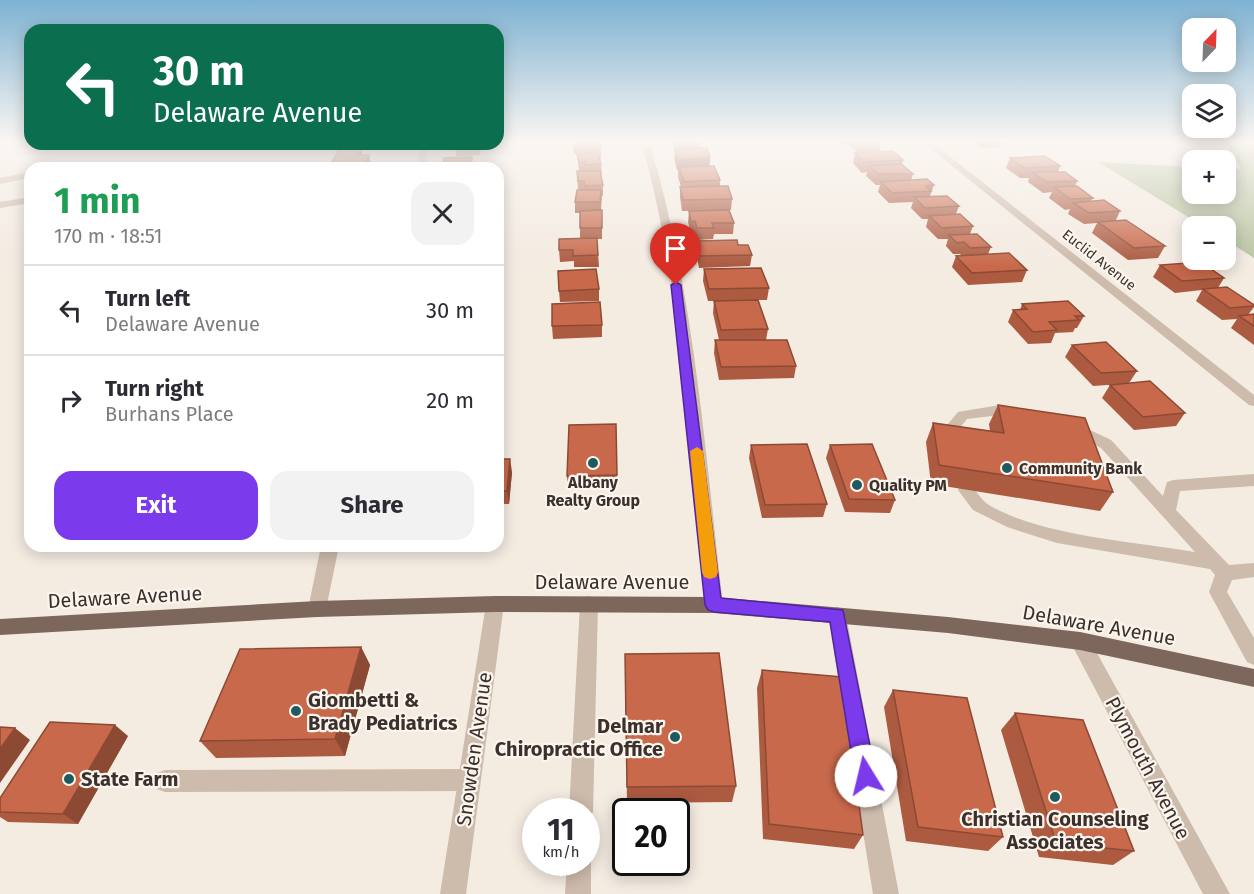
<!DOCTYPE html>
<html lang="en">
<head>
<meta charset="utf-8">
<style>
  body { margin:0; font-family:"Fira Sans",sans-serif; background:#f2f2f3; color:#2b2b33; height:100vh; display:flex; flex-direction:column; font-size:22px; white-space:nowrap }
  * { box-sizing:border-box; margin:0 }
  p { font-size:20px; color:#7c7c81 }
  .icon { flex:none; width:33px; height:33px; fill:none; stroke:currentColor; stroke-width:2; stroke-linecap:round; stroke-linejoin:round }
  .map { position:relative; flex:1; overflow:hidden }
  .panel { position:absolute; left:24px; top:162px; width:480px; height:390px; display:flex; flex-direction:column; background:#fff; border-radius:18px; box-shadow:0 3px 15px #0003 }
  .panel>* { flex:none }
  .guide { position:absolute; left:24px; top:24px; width:480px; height:126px; border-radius:18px; box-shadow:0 3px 15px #0003; background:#0b6e4f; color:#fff; overflow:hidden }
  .needle { width:39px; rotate:23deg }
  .tools { position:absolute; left:1182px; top:18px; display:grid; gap:12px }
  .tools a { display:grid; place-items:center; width:54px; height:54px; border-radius:12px; background:#fff; box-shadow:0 3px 15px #0003; font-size:30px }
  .speed { position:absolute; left:522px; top:798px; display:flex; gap:12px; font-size:30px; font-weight:700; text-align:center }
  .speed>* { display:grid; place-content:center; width:78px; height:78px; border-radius:50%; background:#fff; box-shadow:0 3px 15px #0003; line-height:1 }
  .speed small { font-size:15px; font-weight:400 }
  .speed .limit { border:3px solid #111; border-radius:9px; background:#fff; color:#111 }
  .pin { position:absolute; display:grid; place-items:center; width:51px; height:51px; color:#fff; margin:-62px -26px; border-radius:50% 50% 50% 0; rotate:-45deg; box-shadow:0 0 6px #0007 }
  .pin .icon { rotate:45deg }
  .me { position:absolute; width:66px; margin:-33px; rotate:351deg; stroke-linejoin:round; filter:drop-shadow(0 0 4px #0008) }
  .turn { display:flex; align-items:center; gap:21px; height:126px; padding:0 30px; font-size:27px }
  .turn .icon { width:78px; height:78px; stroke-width:2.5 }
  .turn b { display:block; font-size:42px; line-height:51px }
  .round { display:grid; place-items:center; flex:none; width:63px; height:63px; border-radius:18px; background:#f2f2f3 }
  .overview { display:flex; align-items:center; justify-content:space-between; height:102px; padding:0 30px }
  h1 { font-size:36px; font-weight:700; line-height:45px; color:#1e9e55 }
  .button { display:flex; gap:12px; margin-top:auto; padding:12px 30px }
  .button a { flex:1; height:69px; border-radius:18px; background:#7c3aed; color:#fff; font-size:24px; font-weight:700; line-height:69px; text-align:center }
  .button a+a { background:#f2f2f3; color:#2b2b33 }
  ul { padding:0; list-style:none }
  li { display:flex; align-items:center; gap:18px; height:90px; padding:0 30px; border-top:2px solid #e1e1e2 }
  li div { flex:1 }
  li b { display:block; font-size:22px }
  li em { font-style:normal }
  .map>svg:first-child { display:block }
  .green { fill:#b8c4a0 }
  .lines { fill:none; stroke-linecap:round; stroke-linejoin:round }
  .lane { fill:#cdbbac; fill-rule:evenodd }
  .street { fill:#cdbbac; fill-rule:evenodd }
  .primary { fill:#7d675c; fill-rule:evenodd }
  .wall { fill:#ac5a40 }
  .shaded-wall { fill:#8c4a34 }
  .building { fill:#c8694b; stroke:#8c4a34; stroke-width:1.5 }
  .route { fill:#7c3aed; stroke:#51269a; stroke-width:1.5 }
  .slow { fill:#f59e0b }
  .poi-dot { fill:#1f5a5e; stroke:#fbf5ee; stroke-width:2 }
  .labels { text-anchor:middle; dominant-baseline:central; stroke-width:4.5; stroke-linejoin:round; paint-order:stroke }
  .far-street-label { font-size:14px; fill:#3b302b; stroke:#fbf5ee }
  .poi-label { font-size:16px; font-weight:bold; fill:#3b302b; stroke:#fbf5ee; text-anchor:start }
  .near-street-label { font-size:20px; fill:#3b302b; stroke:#fbf5ee }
  .near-poi-label { font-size:20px; font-weight:bold; fill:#3b302b; stroke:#fbf5ee; text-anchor:start }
</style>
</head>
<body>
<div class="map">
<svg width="1254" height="894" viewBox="0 0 1254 894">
  <rect width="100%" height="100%" fill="#f4ebe1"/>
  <path class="green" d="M 1225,141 L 1254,141 L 1254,258 L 1226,240 L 1226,226 L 1203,226 L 1098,162 L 1192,167 L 1192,194 L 1226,194 L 1226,168 L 1241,169 Z"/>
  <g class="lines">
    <path class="lane" d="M 1000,405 L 1019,409 L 1021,412 L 1014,417 L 1000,415 L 967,419 L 957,431 L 959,443 L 957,447 L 947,447 L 943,430 L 958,412 Z
      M 1075,423 L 1111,440 L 1163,496 L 1167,482 L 1173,480 L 1254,474 L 1254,486 L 1180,491 L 1176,510 L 1229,565 L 1254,563 L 1254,577 L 1232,580 L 1227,592 L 1254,638 L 1254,665 L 1247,662 L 1209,592 L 1215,575 L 1210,569 L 1057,543 L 1007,527 L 973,510 L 958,490 L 960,486 C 974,482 976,494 985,502 C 992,508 1005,513 1014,517 C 1071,538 1135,542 1195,552 L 1101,448 L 1070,431 L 1068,428 L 1070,425 Z
      M 589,596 L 596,598 L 598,604 L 593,812 L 586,821 L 586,812 L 569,812 L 580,604 L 582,598 Z
      M 837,607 L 844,609 L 846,615 L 899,894 L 873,894 L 828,615 L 830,609 Z
      M 469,769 L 477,772 L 480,780 L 477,788 L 469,791 L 165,792 L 157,789 L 154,781 L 157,773 L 165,770 Z
      M 586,853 L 591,862 L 591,894 L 565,894 L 567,862 L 586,862 Z"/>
    <path class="street" d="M 641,141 L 649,141 C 694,288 705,453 723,605 L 721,611 L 714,613 L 707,611 L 705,605 C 690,454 683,287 641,141 Z
      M 921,141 L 930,141 L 1254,395 L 1254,406 L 1249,405 Z
      M 421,144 L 429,144 L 424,168 L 416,168 Z
      M 30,172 L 30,178 L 0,184 L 0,178 Z
      M 30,197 L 30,203 L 0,208 L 0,202 Z
      M 321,546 L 339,546 L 326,609 L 324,615 L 317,617 L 310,615 L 308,609 Z
      M 495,596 L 502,598 L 504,604 L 466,894 L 440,894 L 486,604 L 488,598 Z
      M 1080,632 L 1087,635 L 1230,894 L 1203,894 L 1073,647 L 1070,641 L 1073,635 Z"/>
    <path class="primary" d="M 495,596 L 714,597 L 948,617 L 1080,632 L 1254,669 L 1254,687 L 1080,650 L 948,633 L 714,613 L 495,612 L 317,617 L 0,635 L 0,619 L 317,601 Z"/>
  </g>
  <path class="wall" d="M 573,141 L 601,147 L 601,157 L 600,157 L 601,164 L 602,174 L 601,174 L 603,185 L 603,196 L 602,196 L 601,210 L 602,210 L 602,239 L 597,239 L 599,267 L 574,267 L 574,261 L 560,262 L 559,250 L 580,238 L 580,213 L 575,213 L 575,202 L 578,190 L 577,171 L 579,171 L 577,154 L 574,154 Z
    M 673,141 L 701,141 L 701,148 L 710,157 L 709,166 L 720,180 L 720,186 L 732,199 L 731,210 L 682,211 L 680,197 L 680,187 L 681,187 L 678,177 L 678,170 L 677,170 L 674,159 L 675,153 L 673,145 Z
    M 840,141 L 880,141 L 881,142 L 879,152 L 858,153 L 850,145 L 843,145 Z
    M 973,141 L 1005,141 L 1004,144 L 1000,144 L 999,147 L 981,148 Z
    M 323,144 L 368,144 L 361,148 L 362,155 L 369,155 L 371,165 L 370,168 L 331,168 L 330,166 L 339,149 L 324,148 Z
    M 455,144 L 481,144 L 480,155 L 456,156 Z
    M 855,153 L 903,160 L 902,164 L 913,174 L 911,180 L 934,185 L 930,196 L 929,197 L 959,206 L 956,214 L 973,226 L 970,234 L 991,247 L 988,254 L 1027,270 L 1022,282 L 968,285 L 952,267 L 956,256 L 962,256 L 960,254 L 953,254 L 946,246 L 948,239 L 938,239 L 926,227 L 928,219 L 922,219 L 911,208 L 913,202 L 889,203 L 878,192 L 880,185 L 876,185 L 866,176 L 867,172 L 862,173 L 853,163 Z
    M 1010,158 L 1060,166 L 1058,172 L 1077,181 L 1075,186 L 1093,198 L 1091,201 L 1120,211 L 1116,220 L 1165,246 L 1158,258 L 1128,260 L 1092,233 L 1097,223 L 1084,224 L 1068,214 L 1070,209 L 1065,210 L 1049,198 L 1052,192 L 1043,193 L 1028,182 L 1029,178 L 1020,178 L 1006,168 Z
    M 689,211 L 734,223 L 733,234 L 714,234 L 713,239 L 697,240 L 694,233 L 691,233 L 688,222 Z
    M 696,241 L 738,245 L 752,255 L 750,266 L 699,268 L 696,252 Z
    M 1160,265 L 1224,278 L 1218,288 L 1254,305 L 1254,307 L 1248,315 L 1254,314 L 1254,345 L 1231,328 L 1237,319 L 1222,320 L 1196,301 L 1202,290 L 1175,293 L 1153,277 Z
    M 704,269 L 769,288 L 767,300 L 758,300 L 768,329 L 766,340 L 796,366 L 794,378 L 719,380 L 714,353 L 715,340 L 719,340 L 713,313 L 714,301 L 708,301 L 703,281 Z
    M 599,289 L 599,301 L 560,302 L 559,291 Z
    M 1022,304 L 1084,316 L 1077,328 L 1075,328 L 1073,332 L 1055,333 L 1051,343 L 1028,344 L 1008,322 L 1013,310 L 1020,310 Z
    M 602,325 L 602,337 L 553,339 L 552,326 Z
    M 1072,345 L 1137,371 L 1129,383 L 1185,413 L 1176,426 L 1134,430 L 1102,398 L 1110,385 L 1121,384 L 1093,386 L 1065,357 Z
    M 998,405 L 1113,492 L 1100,511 L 931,484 L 926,442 L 933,423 L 990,431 L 989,424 Z
    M 616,424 L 617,488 L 568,489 L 567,476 Z
    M 751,445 L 827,504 L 823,517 L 762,518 L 749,458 Z
    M 830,445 L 895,500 L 890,513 L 845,512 L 826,458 Z
    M 498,459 L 512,472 L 509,504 L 498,504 Z
    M 361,647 L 370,665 L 345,756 L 216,758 L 200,741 Z
    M 625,654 L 736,786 L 732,802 L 627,803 Z
    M 762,670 L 863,835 L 854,849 L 763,839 L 757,688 Z
    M 893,690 L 1003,837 L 988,851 L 906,841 L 884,707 Z
    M 1015,713 L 1134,851 L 1113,865 L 1039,857 L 1001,730 Z
    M 128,736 L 78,824 L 8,822 L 0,817 L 0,798 Z"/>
  <path class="shaded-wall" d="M 347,144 L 352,144 L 353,147 L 348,150 Z
    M 361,144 L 368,144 L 362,148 Z
    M 360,147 L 363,157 L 357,155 Z
    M 369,155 L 371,165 L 370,168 L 366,168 L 365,165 Z
    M 710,157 L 709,168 L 679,167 L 678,170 L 677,170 L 678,160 Z
    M 510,459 L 512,472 L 509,504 L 507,491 Z
    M 361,647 L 370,665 L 345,756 L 335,739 Z
    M 115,725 L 128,736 L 78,824 L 63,814 Z
    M 15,728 L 30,740 L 0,783 L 0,749 Z"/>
  <path class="building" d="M 574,141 L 600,141 L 601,147 L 578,148 L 578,145 L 574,145 Z
    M 675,141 L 696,141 L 696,143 L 675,143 Z
    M 858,141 L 880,141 L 881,142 L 860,143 Z
    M 455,144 L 479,144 L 479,145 L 455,146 Z
    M 360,147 L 357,155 L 369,155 L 365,165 L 330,166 L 340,148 Z
    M 707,148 L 710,157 L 678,160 L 675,149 Z
    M 893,151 L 903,160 L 864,162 L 855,153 Z
    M 598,153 L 601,164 L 585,165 L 585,162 L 579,162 L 577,154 Z
    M 1045,156 L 1060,166 L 1024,168 L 1010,158 Z
    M 472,157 L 471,168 L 443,168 L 444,158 Z
    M 901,164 L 913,174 L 878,174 L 869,166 Z
    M 714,166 L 720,180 L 684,182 L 679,167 Z
    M 577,171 L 600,171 L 603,185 L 585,186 L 584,181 L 578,181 Z
    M 1032,172 L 1065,172 L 1077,181 L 1047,182 Z
    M 927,179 L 934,185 L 926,186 L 931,191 L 892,193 L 881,182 Z
    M 728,186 L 732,199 L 683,200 L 680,187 Z
    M 1077,186 L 1093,198 L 1070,199 L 1054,187 Z
    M 577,190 L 601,190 L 600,202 L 575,202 Z
    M 947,196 L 959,206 L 925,208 L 914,197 Z
    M 1104,200 L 1120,211 L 1089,213 L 1073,203 Z
    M 602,210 L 602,228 L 580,228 L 580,211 Z
    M 729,210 L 734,223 L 712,223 L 714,228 L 697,228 L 695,221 L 691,222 L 689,211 Z
    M 960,214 L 973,226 L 942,228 L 929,216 Z
    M 1126,220 L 1165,246 L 1134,248 L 1098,222 Z
    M 977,234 L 991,247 L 970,248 L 964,242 L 957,243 L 949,235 Z
    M 597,238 L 598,255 L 573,256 L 573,250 L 559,250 L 559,239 Z
    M 737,240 L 738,245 L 748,245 L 752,255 L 700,256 L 696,241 Z
    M 1009,253 L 1027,270 L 972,273 L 956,256 Z
    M 1201,262 L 1224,278 L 1182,281 L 1160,265 Z
    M 761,268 L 769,288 L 709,289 L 704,269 Z
    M 596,269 L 599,289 L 559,291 L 558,271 Z
    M 1227,287 L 1254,305 L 1254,306 L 1230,308 L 1203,289 Z
    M 758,300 L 768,329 L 721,330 L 714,301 Z
    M 1068,301 L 1084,316 L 1075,316 L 1079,320 L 1049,322 L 1057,330 L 1033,332 L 1013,310 L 1027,309 L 1022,304 Z
    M 600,302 L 602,325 L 552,326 L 552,304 Z
    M 1254,314 L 1254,326 L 1239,316 Z
    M 715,340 L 787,340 L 796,366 L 721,367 Z
    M 1106,342 L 1137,371 L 1101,373 L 1072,345 Z
    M 1150,381 L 1185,413 L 1143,417 L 1110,385 Z
    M 998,405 L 1085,418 L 1113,492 L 939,465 L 933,423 L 1004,433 Z
    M 616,424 L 617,475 L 567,476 L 569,425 Z
    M 807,444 L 827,504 L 765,505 L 751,445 Z
    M 872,444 L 895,500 L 849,499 L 830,445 Z
    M 498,459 L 510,459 L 507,491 L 498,491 Z
    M 361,647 L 335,739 L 200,741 L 240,649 Z
    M 719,653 L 736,786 L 627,787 L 625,654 Z
    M 762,670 L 842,677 L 863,835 L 769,824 Z
    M 893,690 L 967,698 L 1003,837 L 918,827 Z
    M 1015,713 L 1083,720 L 1134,851 L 1056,843 Z
    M 50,722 L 115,725 L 63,814 L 0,812 L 0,798 Z
    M 0,727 L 15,728 L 0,749 Z"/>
  <linearGradient id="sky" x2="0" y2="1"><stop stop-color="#7eb2d2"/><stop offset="0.53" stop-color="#faf6f2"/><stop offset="1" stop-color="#faf6f2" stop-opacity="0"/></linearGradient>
  <rect width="1254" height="266" fill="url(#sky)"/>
  <path class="route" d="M 676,282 L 681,285 L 721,598 L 843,610 L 876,776 L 873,783 L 866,786 L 858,783 L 855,776 L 830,622 L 714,612 L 708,610 L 705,605 L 671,285 Z"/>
  <path class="slow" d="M 697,447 L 703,451 L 718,572 L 716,577 L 710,579 L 704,577 L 702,572 L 690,451 Z"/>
  <g class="poi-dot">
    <circle cx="593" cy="463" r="6"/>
    <circle cx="1007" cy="468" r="6"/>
    <circle cx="857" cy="485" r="6"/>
    <circle cx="296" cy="711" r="6"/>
    <circle cx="675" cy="737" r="6"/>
    <circle cx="69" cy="779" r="6"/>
    <circle cx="1055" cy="797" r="6"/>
  </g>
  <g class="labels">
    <g class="far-street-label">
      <text transform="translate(1099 260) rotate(38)">Euclid Avenue</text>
    </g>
    <g class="poi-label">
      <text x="1019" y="468">Community Bank</text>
      <text x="593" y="482" text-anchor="middle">Albany<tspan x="593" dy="18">Realty Group</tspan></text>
      <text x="869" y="485">Quality PM</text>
    </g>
    <g class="near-street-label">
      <text x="612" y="582">Delaware Avenue</text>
      <text transform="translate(125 597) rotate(-3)">Delaware Avenue</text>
      <text transform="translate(1099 625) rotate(10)">Delaware Avenue</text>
      <text transform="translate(474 749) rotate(-82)">Snowden Avenue</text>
      <text transform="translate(1148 768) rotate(62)">Plymouth Avenue</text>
    </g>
    <g class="near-poi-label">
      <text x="308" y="700">Giombetti &amp;<tspan x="308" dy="23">Brady Pediatrics</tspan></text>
      <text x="663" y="726" text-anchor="end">Delmar<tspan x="663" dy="23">Chiropractic Office</tspan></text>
      <text x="81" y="779">State Farm</text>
      <text x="1055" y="819" text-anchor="middle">Christian Counseling<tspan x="1055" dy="23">Associates</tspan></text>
    </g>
  </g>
</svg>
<div class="tools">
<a><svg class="needle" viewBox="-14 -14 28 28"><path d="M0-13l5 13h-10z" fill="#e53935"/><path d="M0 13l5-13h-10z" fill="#7c7c81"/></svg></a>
<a><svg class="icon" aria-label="layers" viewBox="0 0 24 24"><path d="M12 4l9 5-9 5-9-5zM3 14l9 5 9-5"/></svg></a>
<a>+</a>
<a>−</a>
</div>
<div class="speed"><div>11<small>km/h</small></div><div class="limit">20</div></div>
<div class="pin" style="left:676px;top:285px;background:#d93025"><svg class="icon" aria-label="arrive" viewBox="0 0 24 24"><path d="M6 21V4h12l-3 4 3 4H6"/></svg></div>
<svg class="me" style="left:866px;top:776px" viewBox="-20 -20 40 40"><circle r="19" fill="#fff"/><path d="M0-13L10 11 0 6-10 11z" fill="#7c3aed"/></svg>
<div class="guide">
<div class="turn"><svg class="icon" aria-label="left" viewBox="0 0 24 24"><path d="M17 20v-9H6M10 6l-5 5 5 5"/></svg><div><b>30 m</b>Delaware Avenue</div></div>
</div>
<section class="panel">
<div class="overview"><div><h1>1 min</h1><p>170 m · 18:51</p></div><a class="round"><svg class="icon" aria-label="close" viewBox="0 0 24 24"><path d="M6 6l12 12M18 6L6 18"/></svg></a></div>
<ul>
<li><svg class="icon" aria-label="left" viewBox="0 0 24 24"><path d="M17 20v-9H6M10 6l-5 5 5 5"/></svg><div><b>Turn left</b><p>Delaware Avenue</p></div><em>30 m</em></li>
<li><svg class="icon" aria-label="right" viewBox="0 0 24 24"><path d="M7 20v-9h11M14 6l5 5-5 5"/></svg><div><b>Turn right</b><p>Burhans Place</p></div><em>20 m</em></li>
</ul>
<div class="button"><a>Exit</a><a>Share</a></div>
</section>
</div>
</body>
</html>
